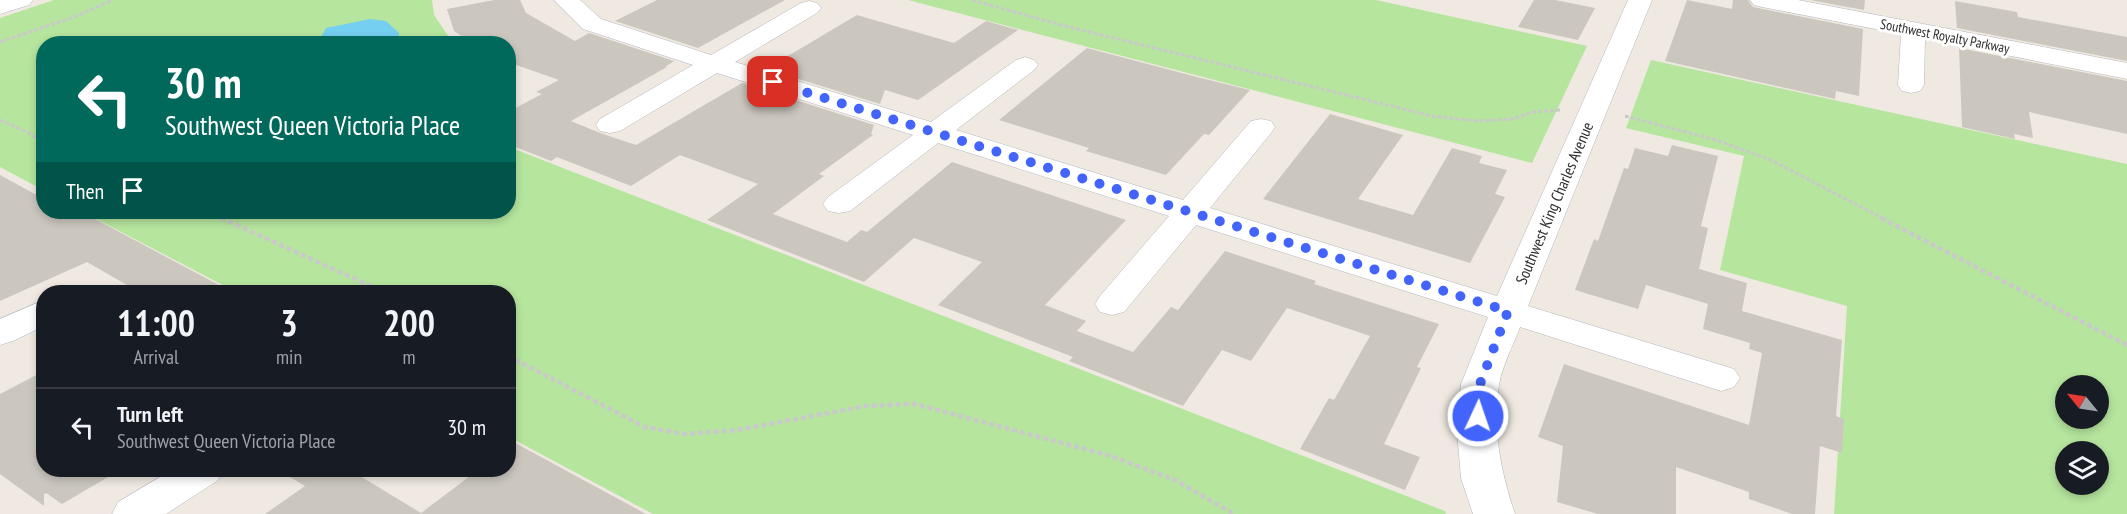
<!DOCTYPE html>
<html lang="en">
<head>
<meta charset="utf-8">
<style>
  body { margin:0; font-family:"PT Sans Narrow",sans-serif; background:#20242c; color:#f1f3f6; height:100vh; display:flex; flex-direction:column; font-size:22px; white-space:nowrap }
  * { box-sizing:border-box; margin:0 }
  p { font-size:20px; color:#9ea1a6 }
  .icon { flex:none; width:33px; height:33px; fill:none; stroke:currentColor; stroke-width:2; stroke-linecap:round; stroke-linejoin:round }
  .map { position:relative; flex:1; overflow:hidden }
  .drawer { position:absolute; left:36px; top:285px; width:480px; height:192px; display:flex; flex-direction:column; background:#171b24; border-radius:24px; box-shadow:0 3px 9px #0003 }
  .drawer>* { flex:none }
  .hud { position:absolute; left:36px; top:36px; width:480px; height:183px; border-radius:24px; box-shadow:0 3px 9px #0003; background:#00695c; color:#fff; overflow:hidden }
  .needle { width:39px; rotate:300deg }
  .buttons { position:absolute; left:2055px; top:375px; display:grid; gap:12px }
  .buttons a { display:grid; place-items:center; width:54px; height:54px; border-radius:50%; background:#171b24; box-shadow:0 3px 9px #0003; font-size:30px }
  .pin { position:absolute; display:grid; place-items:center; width:51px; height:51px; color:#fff; margin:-26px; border-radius:12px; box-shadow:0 3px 9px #0006 }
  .me { position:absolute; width:66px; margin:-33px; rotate:3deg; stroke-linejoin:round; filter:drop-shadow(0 0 4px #0008) }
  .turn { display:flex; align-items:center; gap:21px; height:126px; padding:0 30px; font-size:27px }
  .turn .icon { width:78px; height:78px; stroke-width:2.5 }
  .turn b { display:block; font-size:42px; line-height:51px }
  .then { display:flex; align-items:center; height:57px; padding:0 30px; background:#0003; gap:12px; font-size:22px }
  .eta { display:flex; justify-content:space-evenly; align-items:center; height:102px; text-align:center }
  .eta b { font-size:36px; font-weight:800; line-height:42px }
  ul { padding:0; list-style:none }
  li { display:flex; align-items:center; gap:18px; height:78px; padding:0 30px; border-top:2px solid #363941 }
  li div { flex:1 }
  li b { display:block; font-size:22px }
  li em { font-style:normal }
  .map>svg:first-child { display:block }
  .green { fill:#b6e59e; fill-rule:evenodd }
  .water { fill:#75cff0 }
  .building { fill:#cbc7bf }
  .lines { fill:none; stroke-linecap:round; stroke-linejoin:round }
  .street-casing { stroke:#b4b7c1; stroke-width:1 }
  .path-far1 { stroke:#c9c9c9; stroke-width:3; stroke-dasharray:4 2; stroke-linecap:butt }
  .path { stroke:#c9c9c9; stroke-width:4.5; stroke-dasharray:5 3; stroke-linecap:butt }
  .street { fill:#fff; fill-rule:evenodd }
  .route { stroke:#4264fb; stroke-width:10; stroke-dasharray:0 18 }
  .labels { text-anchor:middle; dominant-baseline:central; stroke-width:6; stroke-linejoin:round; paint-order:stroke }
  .far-street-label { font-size:14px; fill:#2e2e2e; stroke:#fff }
  .street-label { font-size:16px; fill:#2e2e2e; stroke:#fff }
</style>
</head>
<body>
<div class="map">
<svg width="2127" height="514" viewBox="0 0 2127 514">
  <rect width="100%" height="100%" fill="#efe9e1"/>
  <path class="green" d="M 54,0 L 432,0 L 434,15 L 453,43 L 44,44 L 43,190 L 0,167 L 0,18 Z
    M 908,0 L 1376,0 L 1587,46 L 1532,163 Z
    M 1651,60 L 2127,164 L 2127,514 L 1834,514 L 1847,306 L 1720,270 L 1744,156 L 1626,128 ZM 2066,386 L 2098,386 L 2098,418 L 2066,418 ZM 2066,452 L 2098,452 L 2098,484 L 2066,484 Z
    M 509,147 L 1445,511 L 1446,514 L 653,514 L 509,437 L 508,292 L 236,292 L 83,212 L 508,212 Z"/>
  <path class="water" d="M 370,19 L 386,21 L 399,33 L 398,43 L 318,43 L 326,28 Z"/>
  <path class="building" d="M 494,0 L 520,0 L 526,13 L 575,41 L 589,33 L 674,61 L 665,67 L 667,67 L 571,121 L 600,133 L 636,145 L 742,83 L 874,125 L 871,134 L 873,135 L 819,174 L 824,176 L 773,214 L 847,242 L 861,230 L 867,232 L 952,162 L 1126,220 L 1045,305 L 1086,321 L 1077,331 L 1133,352 L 1171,307 L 1178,310 L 1225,251 L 1316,281 L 1314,284 L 1439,324 L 1417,367 L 1421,368 L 1384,444 L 1420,457 L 1405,490 L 1300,449 L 1329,398 L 1334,400 L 1370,336 L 1287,308 L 1251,361 L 1222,350 L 1183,406 L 1069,361 L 1073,357 L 938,305 L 982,262 L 914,238 L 864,282 L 707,220 L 758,184 L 680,155 L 631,186 L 557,157 L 551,161 L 508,144 L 508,112 L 542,94 L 536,92 L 559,80 L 508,62 L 508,44 L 474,44 L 454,31 L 447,9 Z
    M 657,0 L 785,0 L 698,48 L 615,21 Z
    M 1534,0 L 1555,0 L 1595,8 L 1578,40 L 1518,27 Z
    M 1687,0 L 1732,9 L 1733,0 L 1748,0 L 1753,7 L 1863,29 L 1859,96 L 1836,91 L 1835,99 L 1665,61 Z
    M 1810,0 L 1865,0 L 1864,10 Z
    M 1955,1 L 2017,12 L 2018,17 L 2127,37 L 2127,61 L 1957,28 Z
    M 857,15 L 954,43 L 986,21 L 1018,30 L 918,100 L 885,90 L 880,104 L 766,69 Z
    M 1087,48 L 1197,77 L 1250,90 L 1209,135 L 1204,134 L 1166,175 L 1086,151 L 1089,148 L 999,120 Z
    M 1959,48 L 2127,81 L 2127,134 L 2029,112 L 2033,138 L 2014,134 L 2015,139 L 1962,127 Z
    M 1330,114 L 1403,135 L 1358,199 L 1413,215 L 1452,148 L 1482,156 L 1479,163 L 1507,170 L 1495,194 L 1505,197 L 1470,263 L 1263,199 Z
    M 1672,145 L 1718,156 L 1701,226 L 1708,228 L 1699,269 L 1747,283 L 1742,311 L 1842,340 L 1836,416 L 1844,419 L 1842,453 L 1820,446 L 1815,514 L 1792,514 L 1749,499 L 1749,492 L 1676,467 L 1676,514 L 1598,514 L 1557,502 L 1563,446 L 1538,437 L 1564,364 L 1749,425 L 1762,353 L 1749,349 L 1750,343 L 1703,329 L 1708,304 L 1646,285 L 1638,309 L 1575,290 L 1594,239 L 1598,241 L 1624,168 L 1628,169 L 1635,148 L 1668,156 Z
    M 0,175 L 44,199 L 44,212 L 82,212 L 232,292 L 139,292 L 87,262 L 0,301 Z
    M 44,371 L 44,470 L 120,470 L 62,504 L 46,493 L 44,494 L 44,506 L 0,474 L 0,394 Z
    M 508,439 L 646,514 L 265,514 L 305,486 L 278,470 L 350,470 L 421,513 L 478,470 L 508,470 Z"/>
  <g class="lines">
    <g class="street-casing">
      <path id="street" d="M 0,0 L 33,0 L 29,5 L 0,14 Z
        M 554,0 L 580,0 L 601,19 L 711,55 L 801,3 L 809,1 L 817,3 L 821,8 L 817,13 L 735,62 L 931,122 L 1016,60 L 1025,57 L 1034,60 L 1038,65 L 1034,70 L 956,130 L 1183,200 L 1251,121 L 1261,119 L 1271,121 L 1275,127 L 1271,133 L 1210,208 L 1497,296 L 1628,0 L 1652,0 L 1528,306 L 1734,369 L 1740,378 L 1734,387 L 1721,391 L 1520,327 C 1513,346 1502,366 1499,385 C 1492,429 1501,473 1515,514 L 1473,514 L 1461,478 L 1457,432 L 1461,384 L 1488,317 L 1196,225 L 1124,312 L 1112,315 L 1100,312 L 1095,304 L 1100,296 L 1169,216 L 938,143 L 850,211 L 839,213 L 828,211 L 823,204 L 828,197 L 913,135 L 717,73 L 620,131 L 610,133 L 600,131 L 596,125 L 600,119 L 693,65 L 583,29 Z
        M 1750,0 L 1798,0 L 2127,63 L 2127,79 L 1925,39 L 1924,85 L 1920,91 L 1911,93 L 1902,91 L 1898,85 L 1901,34 L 1762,7 L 1754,5 Z
        M 44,300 L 44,326 L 13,341 L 0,345 L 0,319 Z
        M 172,470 L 224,470 L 217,481 L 166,514 L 112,514 L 118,502 Z"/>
    </g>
    <path class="path-far1" d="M 972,0 L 1061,25 L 1432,116 L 1477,121 L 1512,119 L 1533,112 L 1561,110
      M 0,42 L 74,17 L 113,0
      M 1625,116 L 1716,140 L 1771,160 L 1884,219
      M 0,120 L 27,132 L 44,143
      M 208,212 L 224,219"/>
    <path class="path" d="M 221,218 L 384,292
      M 1881,218 L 2127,345
      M 508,356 L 645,427 L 684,434 L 737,430 L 866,406 L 915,404 L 1111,456 L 1175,480 L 1234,514"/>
    <use href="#street" class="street"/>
  </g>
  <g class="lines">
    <path class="route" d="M 773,82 L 1508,311 L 1480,384 L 1478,416"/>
  </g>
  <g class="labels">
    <g class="far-street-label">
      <text transform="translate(1945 36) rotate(11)">Southwest Royalty Parkway</text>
    </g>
    <g class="street-label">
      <text transform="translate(1554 203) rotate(-67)">Southwest King Charles Avenue</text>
    </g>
  </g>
</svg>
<div class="buttons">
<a><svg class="needle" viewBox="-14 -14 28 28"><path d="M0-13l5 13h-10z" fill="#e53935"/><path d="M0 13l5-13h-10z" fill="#9ea1a6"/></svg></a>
<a><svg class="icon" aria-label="layers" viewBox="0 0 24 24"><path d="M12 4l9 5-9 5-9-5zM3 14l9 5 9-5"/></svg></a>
</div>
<div class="pin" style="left:773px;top:82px;background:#d93025"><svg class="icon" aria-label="arrive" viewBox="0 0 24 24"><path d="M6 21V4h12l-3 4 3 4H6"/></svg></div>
<svg class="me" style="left:1478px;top:416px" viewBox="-20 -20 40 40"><circle r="17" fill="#4264fb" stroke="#fff" stroke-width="3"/><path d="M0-11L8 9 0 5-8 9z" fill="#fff"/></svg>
<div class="hud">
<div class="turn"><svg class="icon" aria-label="left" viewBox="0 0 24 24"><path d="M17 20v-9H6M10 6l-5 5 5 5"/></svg><div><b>30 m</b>Southwest Queen Victoria Place</div></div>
<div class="then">Then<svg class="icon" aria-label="arrive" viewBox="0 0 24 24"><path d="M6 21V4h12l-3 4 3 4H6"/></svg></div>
</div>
<section class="drawer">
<div class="eta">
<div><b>11:00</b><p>Arrival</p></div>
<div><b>3</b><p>min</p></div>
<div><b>200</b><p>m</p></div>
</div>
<ul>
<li><svg class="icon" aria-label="left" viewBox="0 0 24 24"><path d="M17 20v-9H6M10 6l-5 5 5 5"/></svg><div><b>Turn left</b><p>Southwest Queen Victoria Place</p></div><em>30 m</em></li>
</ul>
</section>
</div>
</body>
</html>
